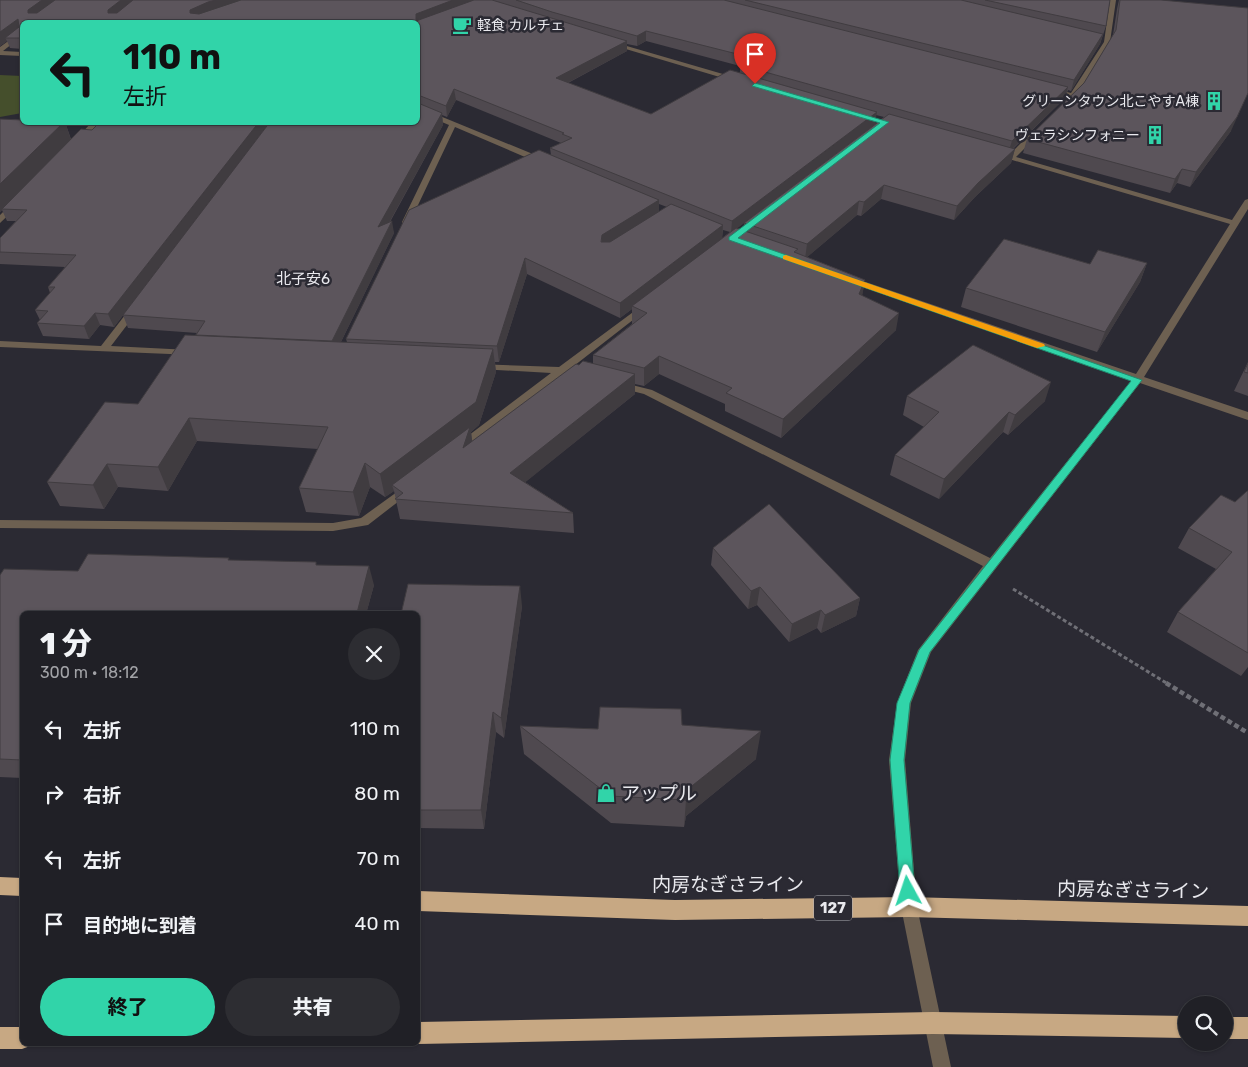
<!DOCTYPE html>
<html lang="ja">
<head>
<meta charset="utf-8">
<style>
  body { margin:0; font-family:Rubik,"Noto Sans JP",sans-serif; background:#2d2d32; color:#f1f3f6; height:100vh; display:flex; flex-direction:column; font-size:19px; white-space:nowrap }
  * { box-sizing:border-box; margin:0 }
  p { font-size:16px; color:#a2a3a7 }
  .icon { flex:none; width:28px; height:28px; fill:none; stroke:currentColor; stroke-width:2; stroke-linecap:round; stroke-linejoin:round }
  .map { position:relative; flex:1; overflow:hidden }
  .sheet { position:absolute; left:20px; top:611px; width:400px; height:435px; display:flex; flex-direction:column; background:#202026; border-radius:8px; box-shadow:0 1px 4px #0004,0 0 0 1px #3d3e43 }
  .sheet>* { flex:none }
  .banner { position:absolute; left:20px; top:20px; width:400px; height:105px; border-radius:8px; box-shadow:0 1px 4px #0004,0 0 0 1px #3d3e43; background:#31d4a9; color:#111; overflow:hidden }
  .buttons { position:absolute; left:1178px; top:996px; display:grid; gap:10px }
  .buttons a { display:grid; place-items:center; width:55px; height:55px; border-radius:50%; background:#202026; box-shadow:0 1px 4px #0004,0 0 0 1px #3d3e43; font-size:25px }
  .pin { position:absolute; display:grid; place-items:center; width:42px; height:42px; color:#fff; margin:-51px -21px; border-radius:50% 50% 50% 0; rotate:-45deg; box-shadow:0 0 5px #0007 }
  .pin .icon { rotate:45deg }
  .me { position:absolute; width:55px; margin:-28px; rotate:355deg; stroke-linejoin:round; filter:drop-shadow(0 0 4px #0008) }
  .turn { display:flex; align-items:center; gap:18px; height:105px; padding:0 20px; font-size:22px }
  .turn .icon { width:65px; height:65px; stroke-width:2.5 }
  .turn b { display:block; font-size:35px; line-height:42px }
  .round { display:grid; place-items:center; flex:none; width:52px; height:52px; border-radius:26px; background:#2d2d32 }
  .overview { display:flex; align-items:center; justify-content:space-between; height:85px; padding:0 20px }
  h1 { font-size:30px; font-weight:800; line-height:38px }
  .button { display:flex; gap:10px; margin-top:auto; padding:10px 20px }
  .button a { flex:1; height:58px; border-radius:30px; background:#31d4a9; color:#111; font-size:20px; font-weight:800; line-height:58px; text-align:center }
  .button a+a { background:#2d2d32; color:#f1f3f6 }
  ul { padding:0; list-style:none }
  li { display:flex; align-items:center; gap:15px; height:65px; padding:0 20px }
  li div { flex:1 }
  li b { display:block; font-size:19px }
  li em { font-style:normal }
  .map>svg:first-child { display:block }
  .green { fill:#454f2c }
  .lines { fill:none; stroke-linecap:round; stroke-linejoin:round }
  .path-far1 { stroke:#6f6f76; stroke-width:3; stroke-dasharray:4 2.5; stroke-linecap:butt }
  .path { stroke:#6f6f76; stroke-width:4.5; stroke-dasharray:5 3; stroke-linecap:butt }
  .minor { fill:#6d6051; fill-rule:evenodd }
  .highway { fill:#c7a883; fill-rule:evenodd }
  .wall { fill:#4f494f; fill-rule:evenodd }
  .shaded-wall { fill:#403c40 }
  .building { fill:#5c555c; stroke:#403c40 }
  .route { fill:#31d4a9; stroke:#208a6e }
  .slow { fill:#f59e0b }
  .labels { text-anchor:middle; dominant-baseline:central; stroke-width:5; stroke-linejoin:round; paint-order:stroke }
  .far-poi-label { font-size:14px; fill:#e9e9ee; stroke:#2b2a33; text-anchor:end }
  .far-neighbourhood-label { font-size:15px; fill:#e9e9ee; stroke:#2b2a33 }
  .shield { fill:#2b2a33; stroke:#b0b0b6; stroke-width:1 }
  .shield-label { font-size:15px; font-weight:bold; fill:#e9e9ee }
  .near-poi-label { font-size:19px; fill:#e9e9ee; stroke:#2b2a33; text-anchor:start }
  .near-street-label { font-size:19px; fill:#e9e9ee; stroke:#2b2a33 }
</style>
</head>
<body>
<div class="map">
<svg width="1248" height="1067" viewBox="0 0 1248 1067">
  <rect width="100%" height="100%" fill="#2b2a33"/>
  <path class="green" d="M 0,75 L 22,76 L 22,113 L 0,117 Z"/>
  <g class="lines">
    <path class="path-far1" d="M 1013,589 L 1168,684"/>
    <path class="path" d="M 1166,683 L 1248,733"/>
    <path class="minor" d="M 1110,0 L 1116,0 L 1110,42 L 1077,98 L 1072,103 L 1066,103 L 1068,97 L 1046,90 L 1050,88 L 1071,93 L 1104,42 Z
      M 22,31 L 22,36 L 3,51 L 22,52 L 22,56 L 0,55 L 0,47 Z
      M 609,42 L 613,42 L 740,79 L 733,81 L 609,44 Z
      M 418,107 L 545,159 L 546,161 L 539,163 L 455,127 L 410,222 L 403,224 L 402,222 L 449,125 L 418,112 Z
      M 92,122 L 101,122 L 82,143 L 76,143 L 76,139 Z
      M 1034,130 L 1041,132 L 1016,157 L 1232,220 L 1245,200 L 1248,199 L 1248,209 L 1144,377 L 1248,412 L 1248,420 L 1140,383 L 931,652 L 911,703 L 905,760 L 917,907 L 951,1067 L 933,1067 L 901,907 L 889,760 L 897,703 L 918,650 L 983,566 L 644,394 L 616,387 L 615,385 L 620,382 L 652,390 L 990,558 L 1132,380 L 845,281 L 845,277 L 851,277 L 1136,374 L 1230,224 L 992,154 L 996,152 L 1009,155 Z
      M 13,202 L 20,204 L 0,223 L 0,215 Z
      M 644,304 L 649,307 L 647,309 L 570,369 L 585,373 L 585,377 L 564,374 L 464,451 L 456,451 L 454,448 L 456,445 L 551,373 L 479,369 L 474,366 L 475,364 L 559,367 Z
      M 135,305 L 140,308 L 111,346 L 190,350 L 194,351 L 194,355 L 0,347 L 0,341 L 101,346 L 132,306 Z
      M 408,484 L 414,488 L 412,491 L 368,525 L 333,531 L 0,528 L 0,520 L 333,523 L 361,518 Z"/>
    <path class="highway" d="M 0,877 L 22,878 L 22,896 L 0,895 Z
      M 418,891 L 675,900 L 909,897 L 1248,906 L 1248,926 L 909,917 L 675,920 L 418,911 Z
      M 933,1012 L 1186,1016 L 1186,1038 L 933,1034 L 418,1044 L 417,1044 L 418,1022 Z
      M 1224,1017 L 1248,1017 L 1248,1039 L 1224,1039 Z
      M 0,1027 L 22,1027 L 22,1044 L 31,1044 L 30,1046 L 22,1049 L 0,1049 Z"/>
  </g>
  <path class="wall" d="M 0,0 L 1110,0 L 1106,26 L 1100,44 L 1071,91 L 1068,90 L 1065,98 L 1013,149 L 1015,149 L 1011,163 L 975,197 L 954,220 L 881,199 L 861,216 L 857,215 L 807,257 L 865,280 L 862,295 L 896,330 L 781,438 L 725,411 L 725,404 L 659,374 L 644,386 L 635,384 L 635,394 L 525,482 L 573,513 L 574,533 L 400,519 L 394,491 L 385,497 L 370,487 L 359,516 L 306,512 L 299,488 L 318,449 L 197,441 L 168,491 L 118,487 L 104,509 L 60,506 L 47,482 L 138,404 L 197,333 L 128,328 L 123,315 L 263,132 L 114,327 L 100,325 L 89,339 L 43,336 L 37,323 L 40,320 L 35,310 L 50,293 L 48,287 L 65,267 L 0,264 L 0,238 L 16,221 L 7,221 L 2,210 L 0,212 L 0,119 L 65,122 L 71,139 L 92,130 L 418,122 L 418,22 L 22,22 L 22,49 L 10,48 L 7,41 L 0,46 ZM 646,41 L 740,66 L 740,73 L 651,114 L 568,83 L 627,51 L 627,44 L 637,46 ZM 456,100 L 561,143 L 550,148 L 551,155 L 346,339 L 347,342 L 341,342 L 394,233 L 390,222 L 443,125 L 442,115 L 447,117 ZM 876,115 L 884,117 L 744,223 L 744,230 L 737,228 L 875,124 ZM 659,204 L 667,207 L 659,212 ZM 723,230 L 730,232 L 722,238 ZM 527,274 L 620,318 L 632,309 L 632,324 L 593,355 L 593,364 L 579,365 L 472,441 L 471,432 L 479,425 L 496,372 L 495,362 L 499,362 Z
    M 1119,0 L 1161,0 L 1231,131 L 1190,187 L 1177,183 L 1170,193 L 1023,153 L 1027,139 L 1084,83 L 1113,35 L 1117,9 Z
    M 1147,263 L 1140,282 L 1097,352 L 961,307 L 966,288 Z
    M 1248,362 L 1248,396 L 1234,391 Z
    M 907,396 L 1045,401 L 1008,435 L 1003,432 L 939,499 L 890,475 L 895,455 L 924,427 L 903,415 Z
    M 1248,491 L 1248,667 L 1241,676 L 1167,632 L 1178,612 L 1216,569 L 1178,548 L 1189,528 L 1235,502 Z
    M 713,548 L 860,598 L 856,616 L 821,633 L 817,628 L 789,642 L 757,605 L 748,609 L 711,565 Z
    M 229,560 L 317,565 L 374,585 L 366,614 L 22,614 L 22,778 L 0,777 L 0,575 L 78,571 Z
    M 522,606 L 504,738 L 496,732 L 484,829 L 418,828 L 418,614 Z
    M 682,725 L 756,759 L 686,816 L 684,827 L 611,823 L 524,754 L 520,726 L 598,729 Z"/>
  <path class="shaded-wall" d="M 42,0 L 59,0 L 32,20 L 28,13 L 28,10 Z
    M 121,0 L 141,0 L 112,21 L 108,13 L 108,10 Z
    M 216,0 L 256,0 L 193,20 L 190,13 L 190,10 L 208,2 Z
    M 453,0 L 473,0 L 473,3 L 416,22 L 416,14 Z
    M 18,19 L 22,29 L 5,38 L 7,41 L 0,46 L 0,32 Z
    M 646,31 L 646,41 L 637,46 L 637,36 Z
    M 1103,34 L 1100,44 L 1071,91 L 1074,80 Z
    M 627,41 L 627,51 L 556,89 L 556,78 Z
    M 1068,87 L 1065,98 L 1008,153 L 1012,141 Z
    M 454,89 L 456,100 L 447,117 L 446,106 Z
    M 1248,93 L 1231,131 L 1190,187 L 1196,172 Z
    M 877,112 L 875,124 L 731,233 L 732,221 Z
    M 442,113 L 443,125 L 380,239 L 378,227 Z
    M 64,122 L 65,122 L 71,140 L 2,209 L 2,210 L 0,212 L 0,184 Z
    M 259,122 L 270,122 L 114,327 L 108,314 Z
    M 1015,149 L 1011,163 L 975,197 L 954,220 L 957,206 L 978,183 Z
    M 1182,169 L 1177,183 L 1170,193 L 1175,179 Z
    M 884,185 L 881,199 L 861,216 L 864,202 Z
    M 659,200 L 659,214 L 602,257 L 602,235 Z
    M 859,201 L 857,215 L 805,259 L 807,244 Z
    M 392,221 L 394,233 L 335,354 L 332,341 Z
    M 723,225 L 722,240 L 632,306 L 632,309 L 620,318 L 620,303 Z
    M 525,258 L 527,274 L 499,362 L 497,346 Z
    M 1147,263 L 1140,282 L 1097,352 L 1105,332 Z
    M 865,280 L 862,297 L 859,294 Z
    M 95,313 L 100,325 L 89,339 L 84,326 Z
    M 899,313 L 896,330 L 781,438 L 783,419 Z
    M 493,349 L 496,372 L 479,425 L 471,432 L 473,447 L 392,485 L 394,491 L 385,497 L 380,474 Z
    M 659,356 L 659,374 L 644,386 L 644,368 Z
    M 635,374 L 635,394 L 512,493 L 510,473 Z
    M 1051,382 L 1045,401 L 1008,435 L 1015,415 Z
    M 1009,412 L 1003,432 L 939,499 L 944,479 Z
    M 189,418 L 197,441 L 168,491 L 158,467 Z
    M 365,463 L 370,487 L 359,516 L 353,492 Z
    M 107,464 L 118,487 L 104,509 L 93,485 Z
    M 369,566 L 374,585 L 366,614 L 357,614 Z
    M 520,586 L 522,606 L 504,738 L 501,718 Z
    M 760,587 L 757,605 L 748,609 L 751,591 Z
    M 860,598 L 856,616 L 821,633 L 825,615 Z
    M 821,610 L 817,628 L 789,642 L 792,624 Z
    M 493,712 L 496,732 L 484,829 L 481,810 Z
    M 761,731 L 756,759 L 686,816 L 684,827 L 686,800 L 688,789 Z"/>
  <path class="building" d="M 0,0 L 42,0 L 28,10 L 28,13 L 37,13 L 55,0 L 121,0 L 108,10 L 108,13 L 117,13 L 133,0 L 216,0 L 208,2 L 190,10 L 190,13 L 199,14 L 241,0 L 453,0 L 416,14 L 416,21 L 474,0 L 492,0 L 627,41 L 556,78 L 651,114 L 730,70 L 877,112 L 732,221 L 550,148 L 572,138 L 562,134 L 564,133 L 454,89 L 446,106 L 418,95 L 418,22 L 22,22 L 22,38 L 5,38 L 19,27 L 18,19 L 0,32 Z
    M 516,0 L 724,0 L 1068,87 L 1012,141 L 740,65 L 753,58 L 646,31 L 637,36 L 552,12 Z
    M 745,0 L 961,0 L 1103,34 L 1074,80 Z
    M 985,0 L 1110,0 L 1106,26 Z
    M 1120,0 L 1161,0 L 1248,8 L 1248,93 L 1237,117 L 1196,172 L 1182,169 L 1175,179 L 1027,139 L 1084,83 L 1116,30 Z
    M 418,103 L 442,113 L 378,227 L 392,221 L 332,341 L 196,335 L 205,321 L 123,315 L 270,122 L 418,122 Z
    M 889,114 L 1015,149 L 978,183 L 957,206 L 884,185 L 864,202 L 859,201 L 807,244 L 744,223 Z
    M 0,119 L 22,120 L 22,122 L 64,122 L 0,184 Z
    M 100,122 L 259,122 L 108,314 L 95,313 L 84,326 L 37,323 L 48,311 L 35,310 L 55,287 L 48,287 L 76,255 L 0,252 L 0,238 L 27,210 L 2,209 L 81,129 L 92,130 Z
    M 539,150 L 659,200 L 602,235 L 601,242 L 610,242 L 671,204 L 723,225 L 620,303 L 525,258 L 497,346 L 346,339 L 409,210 Z
    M 736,228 L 798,249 L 794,252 L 865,280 L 859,294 L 899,313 L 783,419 L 726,393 L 732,388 L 659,356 L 644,368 L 593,355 L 647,313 L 632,306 Z
    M 1004,239 L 1090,264 L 1098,250 L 1147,263 L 1105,332 L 966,288 Z
    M 185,335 L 493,349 L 476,402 L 380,474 L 365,463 L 353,492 L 299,488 L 328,427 L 189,418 L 158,467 L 107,464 L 93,485 L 47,482 L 105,402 L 138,404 Z
    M 973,345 L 1051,382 L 1015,415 L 1009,412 L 944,479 L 895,455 L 939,412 L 907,396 Z
    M 583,361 L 635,374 L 510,473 L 573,513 L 395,499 L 403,493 L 392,485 L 470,427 L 463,448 L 576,364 L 579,365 Z
    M 1248,363 L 1248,373 L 1244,372 Z
    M 1247,491 L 1248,491 L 1248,653 L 1178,612 L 1232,552 L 1189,528 L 1221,495 L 1235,502 Z
    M 769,504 L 860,598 L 825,615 L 821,610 L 792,624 L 760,587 L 751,591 L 713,548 Z
    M 88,554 L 229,558 L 228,560 L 316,562 L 316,565 L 369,566 L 357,613 L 300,612 L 300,614 L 22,614 L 22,760 L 0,759 L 0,575 L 4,569 L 78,571 Z
    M 408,584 L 520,586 L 501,718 L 493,712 L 481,810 L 418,810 L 418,614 L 401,614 Z
    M 600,707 L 681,709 L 682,725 L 761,731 L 688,789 L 686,800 L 610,796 L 520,726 L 598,729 Z"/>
  <path class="route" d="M 755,83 L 889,122 L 738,238 L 1142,380 L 930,652 L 910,703 L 904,760 L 915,891 L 913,896 L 908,898 L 902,896 L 900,891 L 890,760 L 897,703 L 919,650 L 1131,381 L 729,240 L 729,237 L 880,123 L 752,86 Z"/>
  <path class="slow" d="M 786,255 L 1044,344 L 1045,346 L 1037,348 L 783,259 L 783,256 Z"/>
  <defs>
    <g id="cafe-bare" transform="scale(1.5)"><path d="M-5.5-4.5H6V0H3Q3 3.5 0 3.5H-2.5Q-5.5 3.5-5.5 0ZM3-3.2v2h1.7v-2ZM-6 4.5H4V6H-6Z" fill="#31d4a9" stroke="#2b2a33" stroke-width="2.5" paint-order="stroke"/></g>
    <g id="building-bare" transform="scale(1.5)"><path d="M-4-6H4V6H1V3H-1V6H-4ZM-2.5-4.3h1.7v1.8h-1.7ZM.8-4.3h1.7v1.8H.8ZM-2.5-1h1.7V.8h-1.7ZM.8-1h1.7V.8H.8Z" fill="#31d4a9" stroke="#2b2a33" stroke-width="2.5" paint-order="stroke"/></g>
    <g id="shop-bare" transform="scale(1.5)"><path d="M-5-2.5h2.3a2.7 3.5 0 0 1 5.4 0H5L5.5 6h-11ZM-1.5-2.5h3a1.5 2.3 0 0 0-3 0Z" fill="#31d4a9" stroke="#2b2a33" stroke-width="2.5" paint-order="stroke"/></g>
  </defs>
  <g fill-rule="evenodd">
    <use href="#cafe-bare" x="462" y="25"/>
    <use href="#building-bare" x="1214" y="101"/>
    <use href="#building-bare" x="1155" y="135"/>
    <use href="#shop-bare" x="606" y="793"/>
  </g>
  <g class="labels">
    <g class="far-poi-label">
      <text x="477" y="25" text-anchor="start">軽食 カルチェ</text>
      <text x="1199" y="101">グリーンタウン北こやすA棟</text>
      <text x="1140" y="135">ヴェラシンフォニー</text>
    </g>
    <g class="far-neighbourhood-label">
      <text x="303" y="279">北子安6</text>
    </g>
    <rect class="shield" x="814" y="895.5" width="38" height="25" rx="4"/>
    <g class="shield-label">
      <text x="833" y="908">127</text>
    </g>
    <g class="near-poi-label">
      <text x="621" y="793">アップル</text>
    </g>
    <g class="near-street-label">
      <text x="728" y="884">内房なぎさライン</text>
      <text transform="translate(1133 890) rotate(1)">内房なぎさライン</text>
    </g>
  </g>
</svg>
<div class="buttons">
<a><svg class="icon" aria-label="search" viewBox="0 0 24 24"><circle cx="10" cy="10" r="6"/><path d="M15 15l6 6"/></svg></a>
</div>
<div class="pin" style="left:755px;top:84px;background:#d93025"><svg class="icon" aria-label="arrive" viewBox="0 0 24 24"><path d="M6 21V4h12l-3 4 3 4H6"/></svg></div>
<svg class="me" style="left:908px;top:891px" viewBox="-20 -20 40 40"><path d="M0-17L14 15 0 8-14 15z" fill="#31d4a9" stroke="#fff" stroke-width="4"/></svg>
<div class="banner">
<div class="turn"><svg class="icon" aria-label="left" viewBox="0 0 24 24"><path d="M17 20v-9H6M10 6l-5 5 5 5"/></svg><div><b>110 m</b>左折</div></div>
</div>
<section class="sheet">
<div class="overview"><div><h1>1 分</h1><p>300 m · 18:12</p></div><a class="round"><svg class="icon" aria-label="close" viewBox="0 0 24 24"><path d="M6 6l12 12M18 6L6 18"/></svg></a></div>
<ul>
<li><svg class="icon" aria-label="left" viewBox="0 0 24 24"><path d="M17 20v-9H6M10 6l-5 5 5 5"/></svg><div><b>左折</b></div><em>110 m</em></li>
<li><svg class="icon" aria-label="right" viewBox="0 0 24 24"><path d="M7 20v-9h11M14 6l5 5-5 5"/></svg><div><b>右折</b></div><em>80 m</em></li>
<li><svg class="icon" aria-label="left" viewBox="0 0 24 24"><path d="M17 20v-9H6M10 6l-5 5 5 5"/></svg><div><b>左折</b></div><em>70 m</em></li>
<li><svg class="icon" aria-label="arrive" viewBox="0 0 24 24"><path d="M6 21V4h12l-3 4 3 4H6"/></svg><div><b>目的地に到着</b></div><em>40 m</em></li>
</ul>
<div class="button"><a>終了</a><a>共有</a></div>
</section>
</div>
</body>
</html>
